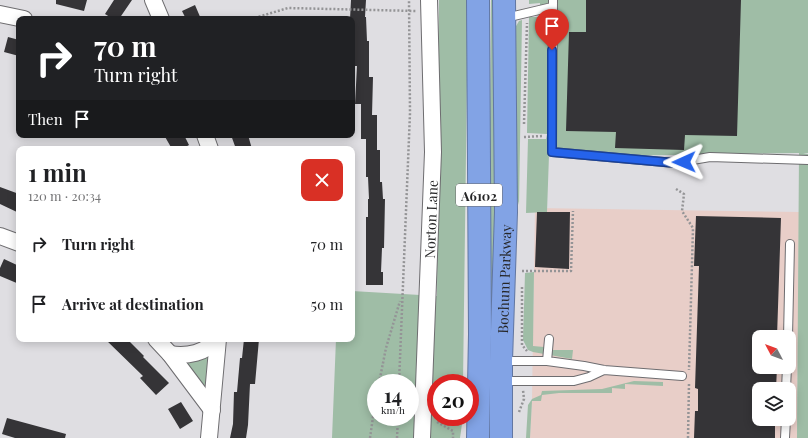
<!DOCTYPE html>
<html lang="en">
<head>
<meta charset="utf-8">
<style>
  body { margin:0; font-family:"Playfair Display",serif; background:#f6f6f6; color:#202124; height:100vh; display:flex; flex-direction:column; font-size:15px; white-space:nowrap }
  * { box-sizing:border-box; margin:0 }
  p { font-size:13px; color:#757577 }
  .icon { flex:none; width:22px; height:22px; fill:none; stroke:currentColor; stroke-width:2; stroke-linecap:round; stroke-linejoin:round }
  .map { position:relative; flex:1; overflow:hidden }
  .details { position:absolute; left:16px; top:146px; width:339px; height:196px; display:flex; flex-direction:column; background:#fff; border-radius:8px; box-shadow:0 2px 10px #0003 }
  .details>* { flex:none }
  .hud { position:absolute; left:16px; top:16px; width:339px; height:122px; border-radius:8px; box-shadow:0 2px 10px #0003; background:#202124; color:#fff; overflow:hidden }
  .needle { width:26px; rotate:311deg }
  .controls { position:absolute; left:752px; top:330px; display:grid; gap:8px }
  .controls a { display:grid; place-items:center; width:44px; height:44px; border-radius:8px; background:#fff; box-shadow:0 2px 10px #0003; font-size:20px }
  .speed { position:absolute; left:367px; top:374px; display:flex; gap:8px; font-size:20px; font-weight:700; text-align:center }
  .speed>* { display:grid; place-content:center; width:52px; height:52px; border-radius:50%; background:#fff; box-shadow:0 2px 10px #0003; line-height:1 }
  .speed small { font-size:10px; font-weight:400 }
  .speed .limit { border:6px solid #d22; background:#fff; color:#111 }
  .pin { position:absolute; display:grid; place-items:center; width:34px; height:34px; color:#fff; margin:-41px -17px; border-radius:50% 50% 50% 0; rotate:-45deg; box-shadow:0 0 4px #0007 }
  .pin .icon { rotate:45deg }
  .me { position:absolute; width:44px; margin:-22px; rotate:269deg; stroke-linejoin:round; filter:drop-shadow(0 0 3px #0008) }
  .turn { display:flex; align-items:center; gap:14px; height:84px; padding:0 12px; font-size:18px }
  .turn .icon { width:52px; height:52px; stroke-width:2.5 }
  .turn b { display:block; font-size:28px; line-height:34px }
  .then { display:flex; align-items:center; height:38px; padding:0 12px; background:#0003; gap:8px; font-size:15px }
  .round { display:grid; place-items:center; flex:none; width:42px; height:42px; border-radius:8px; background:#f6f6f6 }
  .head { display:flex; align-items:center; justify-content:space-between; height:68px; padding:0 12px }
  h1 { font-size:24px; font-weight:700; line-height:30px }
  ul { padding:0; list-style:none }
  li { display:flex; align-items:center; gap:12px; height:60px; padding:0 12px }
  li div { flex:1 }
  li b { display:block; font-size:15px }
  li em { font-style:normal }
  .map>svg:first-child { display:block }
  .commercial { fill:#e8cec8; fill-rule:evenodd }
  .green { fill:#9fbda6; fill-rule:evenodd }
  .building { fill:#353437 }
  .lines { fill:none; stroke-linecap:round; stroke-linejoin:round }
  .lane-casing { stroke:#6e6d70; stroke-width:10 }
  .street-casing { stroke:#6e6d70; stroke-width:18 }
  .highway-casing { stroke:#6277a2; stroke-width:24 }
  .path { stroke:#949496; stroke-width:2.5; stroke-dasharray:2 2; stroke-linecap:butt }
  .lane { stroke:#fff; stroke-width:8 }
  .street { stroke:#fff; stroke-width:16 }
  .highway { stroke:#82a3e5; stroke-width:22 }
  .route-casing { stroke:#184099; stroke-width:10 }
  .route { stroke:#2563eb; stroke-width:7 }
  .labels { text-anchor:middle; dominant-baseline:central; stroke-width:4; stroke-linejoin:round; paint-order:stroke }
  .shield { fill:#fff; stroke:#676768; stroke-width:1 }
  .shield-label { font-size:13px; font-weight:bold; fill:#262627 }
  .street-label { font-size:14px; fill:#262627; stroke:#fff }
</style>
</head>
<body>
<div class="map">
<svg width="808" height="438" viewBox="0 0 808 438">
  <rect width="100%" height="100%" fill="#dfdee2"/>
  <path class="commercial" d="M 535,208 L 799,212 L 797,438 L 530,438 L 532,399 ZM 759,337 L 789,337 L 789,367 L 759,367 ZM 759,389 L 789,389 L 789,419 L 759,419 Z"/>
  <path class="green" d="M 439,0 L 468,0 L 463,383 L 436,383 L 436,417 L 463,417 L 460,438 L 332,438 L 336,339 L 352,339 L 352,291 L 437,296 ZM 376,383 L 410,383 L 410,417 L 376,417 Z
    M 491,0 L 500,0 L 496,357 L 488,357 Z
    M 529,0 L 808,0 L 808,153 L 803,153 L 808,154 L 808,438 L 797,438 L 799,153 L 607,156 L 549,155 L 547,212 L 526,213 L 528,139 L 546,139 L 547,134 L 527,133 L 529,17 L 539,17 L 540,3 L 529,4 Z
    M 522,20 L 519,205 L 512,178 L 512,33 L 519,21 Z
    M 534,272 L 533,346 L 544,347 L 544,350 L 573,350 L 572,359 L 533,352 L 528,350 L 523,340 L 525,273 Z
    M 212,354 L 210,385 L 203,389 L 184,365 Z
    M 634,381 L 663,382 L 663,386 L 625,384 L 625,389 L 612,388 L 612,393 L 559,393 L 542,395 L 541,401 L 532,401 L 530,438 L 526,438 L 528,405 L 532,399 L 541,395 L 542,391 L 602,389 Z"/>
  <path class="building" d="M 56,0 L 87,0 L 84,11 L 56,4 Z
    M 114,0 L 132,0 L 119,19 L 113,19 L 105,14 Z
    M 351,0 L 366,0 L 365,17 L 366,17 L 367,41 L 369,41 L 369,77 L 373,77 L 372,115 L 377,115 L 377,150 L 380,150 L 380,182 L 382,182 L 383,199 L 385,199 L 384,248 L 382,248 L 381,272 L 383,272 L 383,285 L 366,285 L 366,217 L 368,217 L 368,199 L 369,199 L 368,177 L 366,177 L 366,139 L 361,139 L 361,104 L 355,104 L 357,66 L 353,66 L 352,19 L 350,19 Z
    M 586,0 L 741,0 L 737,136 L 685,135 L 684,150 L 615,148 L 616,132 L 566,131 L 569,32 L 586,32 Z
    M 195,5 L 201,19 L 186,19 L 182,11 Z
    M 8,37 L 19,40 L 19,56 L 4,52 Z
    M 164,135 L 184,135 L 189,145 L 182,149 L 172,149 Z
    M 231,135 L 248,135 L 252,149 L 236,149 Z
    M 0,187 L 19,194 L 19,213 L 0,204 Z
    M 537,212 L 570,212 L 569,269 L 535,267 Z
    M 696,216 L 781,218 L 777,337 L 759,337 L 759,367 L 777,367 L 776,389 L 759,389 L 759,419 L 775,419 L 775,438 L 694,438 L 695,411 L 698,411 L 698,389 L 695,388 L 699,266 L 694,266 Z
    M 4,259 L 19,266 L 19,284 L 0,276 L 0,268 Z
    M 105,339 L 127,339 L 144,356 L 143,357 L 169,383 L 156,395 L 140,378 L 143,376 Z
    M 244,339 L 259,339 L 255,384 L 250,384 L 248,425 L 246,438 L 230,438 L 233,424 L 234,392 L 237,392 L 240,358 L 242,358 Z
    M 181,402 L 193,421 L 180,429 L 168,409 Z
    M 7,418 L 66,434 L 65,438 L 15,438 L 2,434 Z"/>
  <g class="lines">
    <g class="lane-casing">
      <path id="lane" d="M 553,0 L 552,152 L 675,163 L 710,157 L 808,160
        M 505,18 L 552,7
        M 788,337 L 790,244
        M 502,361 L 547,361 L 584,366 L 604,370 L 682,376
        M 547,361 L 549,339
        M 501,381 L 574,381 L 589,377 L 604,370
        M 786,389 L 787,367
        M 785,438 L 786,419"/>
    </g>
    <g class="street-casing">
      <g id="street">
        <path d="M 153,0 L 161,19"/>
        <path d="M 0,14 L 24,19"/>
        <path d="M 205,135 L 210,149"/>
        <path d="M 0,236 L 19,243"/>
        <path d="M 156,339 L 170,354 L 212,410"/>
        <path d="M 170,354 C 187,357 206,353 217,339"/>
        <path d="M 209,438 L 218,339"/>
        <path id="s1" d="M 422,438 L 433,152 L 429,0"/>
      </g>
    </g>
    <g class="highway-casing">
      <g id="highway">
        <path d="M 478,438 L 480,334 L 478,0"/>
        <path id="s2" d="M 501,438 L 501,361 L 506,212 L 504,0"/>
      </g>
    </g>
    <path class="path" d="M 251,19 L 288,8 L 416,11
      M 524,124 L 527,23
      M 524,137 L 543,136
      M 676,189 L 684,194 L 682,211 L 693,228 L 689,370
      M 522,271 L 571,271 L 573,211
      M 522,287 L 522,345 L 527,351
      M 379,383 L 386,348 L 400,301
      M 399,383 L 410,113 L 409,0
      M 519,412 L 524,399 L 523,390
      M 437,422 L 453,431 L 453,438
      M 370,438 L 376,396
      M 397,438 L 398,417
      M 688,438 L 689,383"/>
    <use href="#lane" class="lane"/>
    <use href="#street" class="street"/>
    <use href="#highway" class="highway"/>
  </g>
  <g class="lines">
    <g class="route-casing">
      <path id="route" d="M 552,50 L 552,152 L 675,163 L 684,162"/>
    </g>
    <use href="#route" class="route"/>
  </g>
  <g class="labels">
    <rect class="shield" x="456" y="184" width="46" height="22" rx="3"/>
    <g class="shield-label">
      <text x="479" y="195">A6102</text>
    </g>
    <g class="street-label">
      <text stroke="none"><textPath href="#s1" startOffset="219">Norton Lane</textPath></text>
      <text stroke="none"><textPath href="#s2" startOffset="159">Bochum Parkway</textPath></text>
    </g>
  </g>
</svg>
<div class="controls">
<a><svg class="needle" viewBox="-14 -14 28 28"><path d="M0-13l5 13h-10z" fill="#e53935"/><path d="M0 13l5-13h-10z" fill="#757577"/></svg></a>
<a><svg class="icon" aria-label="layers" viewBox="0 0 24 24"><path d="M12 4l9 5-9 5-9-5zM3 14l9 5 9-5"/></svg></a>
</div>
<div class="speed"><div>14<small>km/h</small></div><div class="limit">20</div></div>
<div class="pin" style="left:552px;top:50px;background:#d93025"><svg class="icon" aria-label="arrive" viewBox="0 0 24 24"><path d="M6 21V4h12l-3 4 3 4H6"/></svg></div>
<svg class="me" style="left:684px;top:162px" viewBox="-20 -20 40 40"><path d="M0-17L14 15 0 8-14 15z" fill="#2563eb" stroke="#fff" stroke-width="4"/></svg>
<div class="hud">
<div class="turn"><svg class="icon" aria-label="right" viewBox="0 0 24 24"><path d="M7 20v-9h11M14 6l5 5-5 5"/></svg><div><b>70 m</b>Turn right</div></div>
<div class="then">Then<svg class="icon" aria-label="arrive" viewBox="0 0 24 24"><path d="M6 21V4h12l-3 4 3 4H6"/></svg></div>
</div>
<section class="details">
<div class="head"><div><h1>1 min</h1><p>120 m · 20:34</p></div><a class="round" style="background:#d93025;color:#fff"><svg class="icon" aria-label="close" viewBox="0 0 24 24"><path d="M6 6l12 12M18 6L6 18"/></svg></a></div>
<ul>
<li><svg class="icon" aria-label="right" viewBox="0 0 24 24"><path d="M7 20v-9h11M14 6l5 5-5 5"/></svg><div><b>Turn right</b></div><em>70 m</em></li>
<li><svg class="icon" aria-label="arrive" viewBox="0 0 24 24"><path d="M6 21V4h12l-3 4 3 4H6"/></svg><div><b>Arrive at destination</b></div><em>50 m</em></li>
</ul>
</section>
</div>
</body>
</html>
